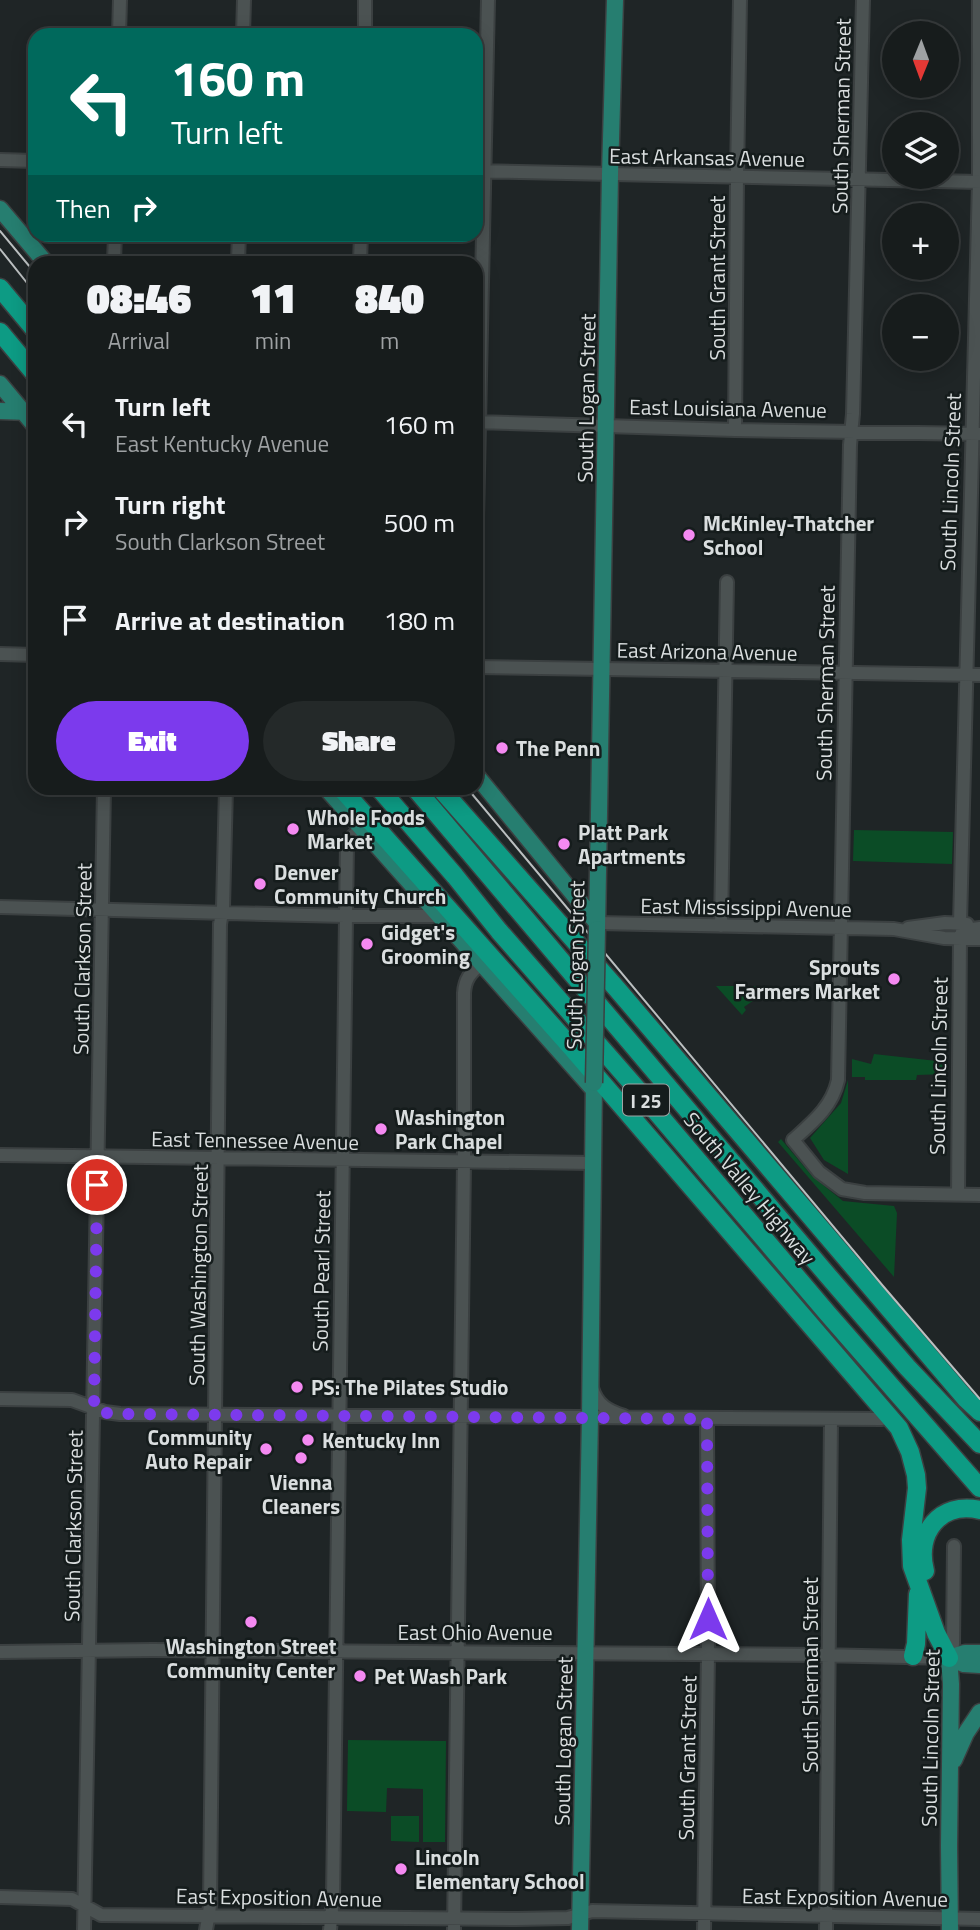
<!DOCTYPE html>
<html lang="en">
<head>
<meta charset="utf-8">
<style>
  body { margin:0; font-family:"Titillium Web",sans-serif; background:#242929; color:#f1f3f6; height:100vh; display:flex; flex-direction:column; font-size:26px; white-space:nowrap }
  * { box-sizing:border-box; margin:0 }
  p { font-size:23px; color:#9ea1a3 }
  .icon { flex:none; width:38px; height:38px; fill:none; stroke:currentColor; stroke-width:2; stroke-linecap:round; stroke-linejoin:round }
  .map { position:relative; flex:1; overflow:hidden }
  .sheet { position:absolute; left:28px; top:256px; width:455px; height:539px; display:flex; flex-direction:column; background:#171c1c; border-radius:21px; box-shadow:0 4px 18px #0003,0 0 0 2px #363a3b }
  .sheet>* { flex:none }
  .top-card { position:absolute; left:28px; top:28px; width:455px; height:214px; border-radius:21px; box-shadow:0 4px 18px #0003,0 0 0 2px #363a3b; background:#00695c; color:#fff; overflow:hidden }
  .needle { width:46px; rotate:181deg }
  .tools { position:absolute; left:882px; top:21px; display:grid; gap:14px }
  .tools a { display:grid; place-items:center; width:77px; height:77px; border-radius:50%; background:#171c1c; box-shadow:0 4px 18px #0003,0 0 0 2px #363a3b; font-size:35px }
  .pin { position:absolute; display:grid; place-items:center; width:60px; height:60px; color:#fff; margin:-30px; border:4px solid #fff; border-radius:50%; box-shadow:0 2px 7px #0007 }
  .me { position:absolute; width:77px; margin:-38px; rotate:0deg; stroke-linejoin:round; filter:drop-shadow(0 0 5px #0008) }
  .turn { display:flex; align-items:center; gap:24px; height:147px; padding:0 28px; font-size:32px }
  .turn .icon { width:91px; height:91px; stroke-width:2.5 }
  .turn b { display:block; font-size:49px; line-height:60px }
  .then { display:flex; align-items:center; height:66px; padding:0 28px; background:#0003; gap:14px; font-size:26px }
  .eta { display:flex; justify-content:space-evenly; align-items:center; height:119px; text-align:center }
  .eta b { font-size:42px; font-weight:800; line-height:49px }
  .button { display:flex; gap:14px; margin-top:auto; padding:14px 28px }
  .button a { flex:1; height:80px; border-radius:42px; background:#7c3aed; color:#fff; font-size:28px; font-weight:800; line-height:80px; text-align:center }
  .button a+a { background:#242929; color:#f1f3f6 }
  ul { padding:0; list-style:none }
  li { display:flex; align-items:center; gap:21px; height:98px; padding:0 28px }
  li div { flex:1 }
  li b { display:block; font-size:26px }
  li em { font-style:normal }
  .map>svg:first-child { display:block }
  .green { fill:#0b4c26 }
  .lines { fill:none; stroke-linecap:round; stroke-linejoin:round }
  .minor-casing { stroke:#3b4041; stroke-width:16 }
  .major-casing { stroke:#3b4041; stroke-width:19 }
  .highway-casing { stroke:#3b4041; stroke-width:21 }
  .minor { stroke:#4b5252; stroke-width:12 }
  .major { stroke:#267e70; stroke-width:16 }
  .highway { stroke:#0d9b84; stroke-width:18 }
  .tram { stroke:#bbbfc0; stroke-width:2 }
  .major-bridge-casing { stroke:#3b4041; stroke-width:19; stroke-linecap:butt }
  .major-bridge { stroke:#267e70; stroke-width:16 }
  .route { stroke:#7c3aed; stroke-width:12; stroke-dasharray:0 21.6 }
  .poi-dot { fill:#f489f1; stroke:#151c1c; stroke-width:2.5 }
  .labels { text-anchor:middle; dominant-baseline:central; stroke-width:5; stroke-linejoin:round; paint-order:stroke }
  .shield { fill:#151c1c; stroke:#9fa4a4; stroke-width:2 }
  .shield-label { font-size:19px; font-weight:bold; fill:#dadedf }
  .street-label { font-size:21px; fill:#dadedf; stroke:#151c1c }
  .poi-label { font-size:21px; font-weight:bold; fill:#dadedf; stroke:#151c1c; text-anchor:start }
</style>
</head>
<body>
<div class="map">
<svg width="980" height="1930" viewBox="0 0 980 1930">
  <rect width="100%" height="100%" fill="#1f2526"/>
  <path class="green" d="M 854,830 L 953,832 L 952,864 L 853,861 Z
    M 716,986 L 757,986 L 759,989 L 756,992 L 760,996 L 744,1007 L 746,1010 L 742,1015 Z
    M 874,1054 L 946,1062 L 946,1074 L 917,1075 L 916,1080 L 865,1080 L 865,1077 L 852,1077 L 852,1059 L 871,1064 Z
    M 848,1080 L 848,1174 L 824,1160 L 810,1138 L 841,1103 Z
    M 781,1139 L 812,1176 L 843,1201 L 894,1206 L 897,1213 L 894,1277 L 778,1142 Z
    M 348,1740 L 446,1741 L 445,1842 L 423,1842 L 423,1789 L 387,1788 L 386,1812 L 347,1811 Z
    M 391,1816 L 419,1816 L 419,1842 L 391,1841 Z"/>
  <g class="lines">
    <g class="minor-casing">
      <path id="minor" d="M 863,0 L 853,414 L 850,445 L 838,1080 C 832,1107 813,1122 793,1140 L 819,1172 L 842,1189 L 865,1193 L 980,1195
        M 119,35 L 120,0
        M 243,35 L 244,0
        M 365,35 L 365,0
        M 0,160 L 35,161
        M 476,171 L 980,182
        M 114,262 L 115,234
        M 238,262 L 239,234
        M 360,262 L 361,234
        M 476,422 L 735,430 L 980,434
        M 735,430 L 737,176 L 740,0
        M 476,565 L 488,0
        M 0,654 L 35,655
        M 476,667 L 980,675
        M 0,907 L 345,916 L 439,916
        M 597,923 L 894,929 L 944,938 L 980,939
        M 960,923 L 979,182 L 979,0
        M 721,926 L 727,582
        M 908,928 L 945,923 L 967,924
        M 0,1155 L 593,1163
        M 958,1195 L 960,938 L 962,932 L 965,930 L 980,928
        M 592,1388 C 597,1405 608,1411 624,1416
        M 0,1399 L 72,1400 L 105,1412 L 120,1414 L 882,1419
        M 0,1652 L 152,1650 L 819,1655 L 949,1658 L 953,1644 L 954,1546
        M 0,1897 L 72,1899 L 101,1915 L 517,1919 L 568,1918 L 592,1911 L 980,1919
        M 84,1930 L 104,788
        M 206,1930 L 210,1906 L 220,924 L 223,907 L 226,788
        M 330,1930 L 333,1898 L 347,842 L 361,828
        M 454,1930 L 464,1162 L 464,993 C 465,979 470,973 481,964
        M 704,1930 L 708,1654 L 707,1419
        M 826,1930 L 831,1419"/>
    </g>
    <g class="major-casing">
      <path id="major" d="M 0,209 L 45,262
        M 0,384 L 35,426
        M 0,411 L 29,412
        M 476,775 L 597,923
        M 326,788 L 594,1090
        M 597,929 L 610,174 L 615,0
        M 949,1658 L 951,1684 L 949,1846 L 950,1930
        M 949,1658 L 964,1664 L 980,1665
        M 949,1658 L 965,1653 L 980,1653
        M 954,1760 L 966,1733 L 980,1712
        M 580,1930 L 590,1418 L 594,1083"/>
    </g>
    <g class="highway-casing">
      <path id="highway" d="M 0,288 L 35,330
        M 0,332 L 35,374
        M 341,788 L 572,1048 L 899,1428 L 910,1452 L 916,1475 L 917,1488 L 911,1540 L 912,1566 L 936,1633 L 949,1658
        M 379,788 L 455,876 L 499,931 L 637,1089 L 828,1314 L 980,1488
        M 415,788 L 829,1277 L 907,1367 L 980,1444
        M 440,788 L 617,989 L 966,1399 L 980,1412
        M 925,1571 C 915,1533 940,1501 980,1510
        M 913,1656 L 916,1644 L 918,1594"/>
    </g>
    <use href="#minor" class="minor"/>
    <use href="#major" class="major"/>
    <use href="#highway" class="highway"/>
    <path class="tram" d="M 0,231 L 35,273
      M 0,249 L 35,293
      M 467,788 L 883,1286 L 980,1399"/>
    <g class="major-bridge-casing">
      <path id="major-bridge" d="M 594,1083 L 597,929"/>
    </g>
    <use href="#major-bridge" class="major-bridge"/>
  </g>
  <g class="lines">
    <path class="route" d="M 97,1185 L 94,1409 L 110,1414 L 120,1414 L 707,1419 L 708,1619"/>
  </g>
  <g class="poi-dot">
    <circle cx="689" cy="535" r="7"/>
    <circle cx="502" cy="748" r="7"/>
    <circle cx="293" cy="829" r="7"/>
    <circle cx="564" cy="844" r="7"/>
    <circle cx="260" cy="884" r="7"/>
    <circle cx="367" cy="944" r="7"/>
    <circle cx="894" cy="979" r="7"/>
    <circle cx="381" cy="1129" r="7"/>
    <circle cx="297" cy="1387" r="7"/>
    <circle cx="308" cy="1440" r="7"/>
    <circle cx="266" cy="1449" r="7"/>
    <circle cx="301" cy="1458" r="7"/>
    <circle cx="251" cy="1622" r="7"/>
    <circle cx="360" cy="1676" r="7"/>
    <circle cx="401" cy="1869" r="7"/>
  </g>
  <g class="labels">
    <rect class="shield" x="623" y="1084.5" width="46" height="31" rx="5"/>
    <g class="shield-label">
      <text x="646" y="1100">I 25</text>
    </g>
    <g class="street-label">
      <text transform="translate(841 116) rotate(-89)">South Sherman Street</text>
      <text transform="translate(707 157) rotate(1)">East Arkansas Avenue</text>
      <text transform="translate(717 278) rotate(-90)">South Grant Street</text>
      <text transform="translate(586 398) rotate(-89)">South Logan Street</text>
      <text transform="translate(728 408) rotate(1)">East Louisiana Avenue</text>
      <text transform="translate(950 482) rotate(-88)">South Lincoln Street</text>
      <text transform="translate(707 651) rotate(1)">East Arizona Avenue</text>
      <text transform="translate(825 683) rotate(-89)">South Sherman Street</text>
      <text transform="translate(746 907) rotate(1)">East Mississippi Avenue</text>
      <text transform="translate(82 959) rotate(-89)">South Clarkson Street</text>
      <text transform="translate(575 965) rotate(-89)">South Logan Street</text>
      <text transform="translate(938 1066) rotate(-89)">South Lincoln Street</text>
      <text transform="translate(255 1140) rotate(1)">East Tennessee Avenue</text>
      <text transform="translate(750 1188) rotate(50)">South Valley Highway</text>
      <text transform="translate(321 1271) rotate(-89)">South Pearl Street</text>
      <text transform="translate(198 1275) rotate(-89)">South Washington Street</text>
      <text transform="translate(73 1526) rotate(-89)">South Clarkson Street</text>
      <text x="475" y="1632">East Ohio Avenue</text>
      <text transform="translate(810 1675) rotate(-90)">South Sherman Street</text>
      <text transform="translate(930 1738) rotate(-89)">South Lincoln Street</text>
      <text transform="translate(563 1741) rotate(-89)">South Logan Street</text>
      <text transform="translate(687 1758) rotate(-89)">South Grant Street</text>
      <text transform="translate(279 1897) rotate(1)">East Exposition Avenue</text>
      <text transform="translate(845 1897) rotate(1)">East Exposition Avenue</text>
    </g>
    <g class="poi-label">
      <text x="703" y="523">McKinley-Thatcher<tspan x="703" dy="24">School</tspan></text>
      <text x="516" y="748">The Penn</text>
      <text x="307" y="817">Whole Foods<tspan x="307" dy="24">Market</tspan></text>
      <text x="578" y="832">Platt Park<tspan x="578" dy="24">Apartments</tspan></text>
      <text x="274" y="872">Denver<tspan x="274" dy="24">Community Church</tspan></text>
      <text x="381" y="932">Gidget's<tspan x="381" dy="24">Grooming</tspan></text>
      <text x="880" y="967" text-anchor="end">Sprouts<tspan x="880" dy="24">Farmers Market</tspan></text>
      <text x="395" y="1117">Washington<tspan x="395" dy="24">Park Chapel</tspan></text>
      <text x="311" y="1387">PS: The Pilates Studio</text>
      <text x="252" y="1437" text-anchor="end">Community<tspan x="252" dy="24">Auto Repair</tspan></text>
      <text x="322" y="1440">Kentucky Inn</text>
      <text x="301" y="1482" text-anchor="middle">Vienna<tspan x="301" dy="24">Cleaners</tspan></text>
      <text x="251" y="1646" text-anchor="middle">Washington Street<tspan x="251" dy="24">Community Center</tspan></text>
      <text x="374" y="1676">Pet Wash Park</text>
      <text x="415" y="1857">Lincoln<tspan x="415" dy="24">Elementary School</tspan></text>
    </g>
  </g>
</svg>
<div class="tools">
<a><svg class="needle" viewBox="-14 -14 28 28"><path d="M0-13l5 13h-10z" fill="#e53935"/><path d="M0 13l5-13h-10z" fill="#9ea1a3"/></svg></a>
<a><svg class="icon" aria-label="layers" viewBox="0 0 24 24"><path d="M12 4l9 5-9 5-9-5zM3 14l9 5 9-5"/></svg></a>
<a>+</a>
<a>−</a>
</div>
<div class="pin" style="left:97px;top:1185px;background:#d93025"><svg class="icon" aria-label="arrive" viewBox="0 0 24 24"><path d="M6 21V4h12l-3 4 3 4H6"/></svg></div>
<svg class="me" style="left:708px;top:1619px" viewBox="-20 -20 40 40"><path d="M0-17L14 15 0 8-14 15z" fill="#7c3aed" stroke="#fff" stroke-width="4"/></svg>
<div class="top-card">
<div class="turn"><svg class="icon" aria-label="left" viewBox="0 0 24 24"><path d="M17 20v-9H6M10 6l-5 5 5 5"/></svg><div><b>160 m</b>Turn left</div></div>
<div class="then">Then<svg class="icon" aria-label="right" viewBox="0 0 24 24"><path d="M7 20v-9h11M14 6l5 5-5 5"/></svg></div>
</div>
<section class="sheet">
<div class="eta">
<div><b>08:46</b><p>Arrival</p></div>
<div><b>11</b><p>min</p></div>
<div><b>840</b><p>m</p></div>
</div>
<ul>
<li><svg class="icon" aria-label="left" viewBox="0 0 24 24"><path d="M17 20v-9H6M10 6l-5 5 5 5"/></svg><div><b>Turn left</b><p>East Kentucky Avenue</p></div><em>160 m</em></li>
<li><svg class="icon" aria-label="right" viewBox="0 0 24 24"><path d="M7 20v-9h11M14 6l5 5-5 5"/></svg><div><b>Turn right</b><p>South Clarkson Street</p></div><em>500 m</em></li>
<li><svg class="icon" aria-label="arrive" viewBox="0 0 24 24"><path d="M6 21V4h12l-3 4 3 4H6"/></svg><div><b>Arrive at destination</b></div><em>180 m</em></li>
</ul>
<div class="button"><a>Exit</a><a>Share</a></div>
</section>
</div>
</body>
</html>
